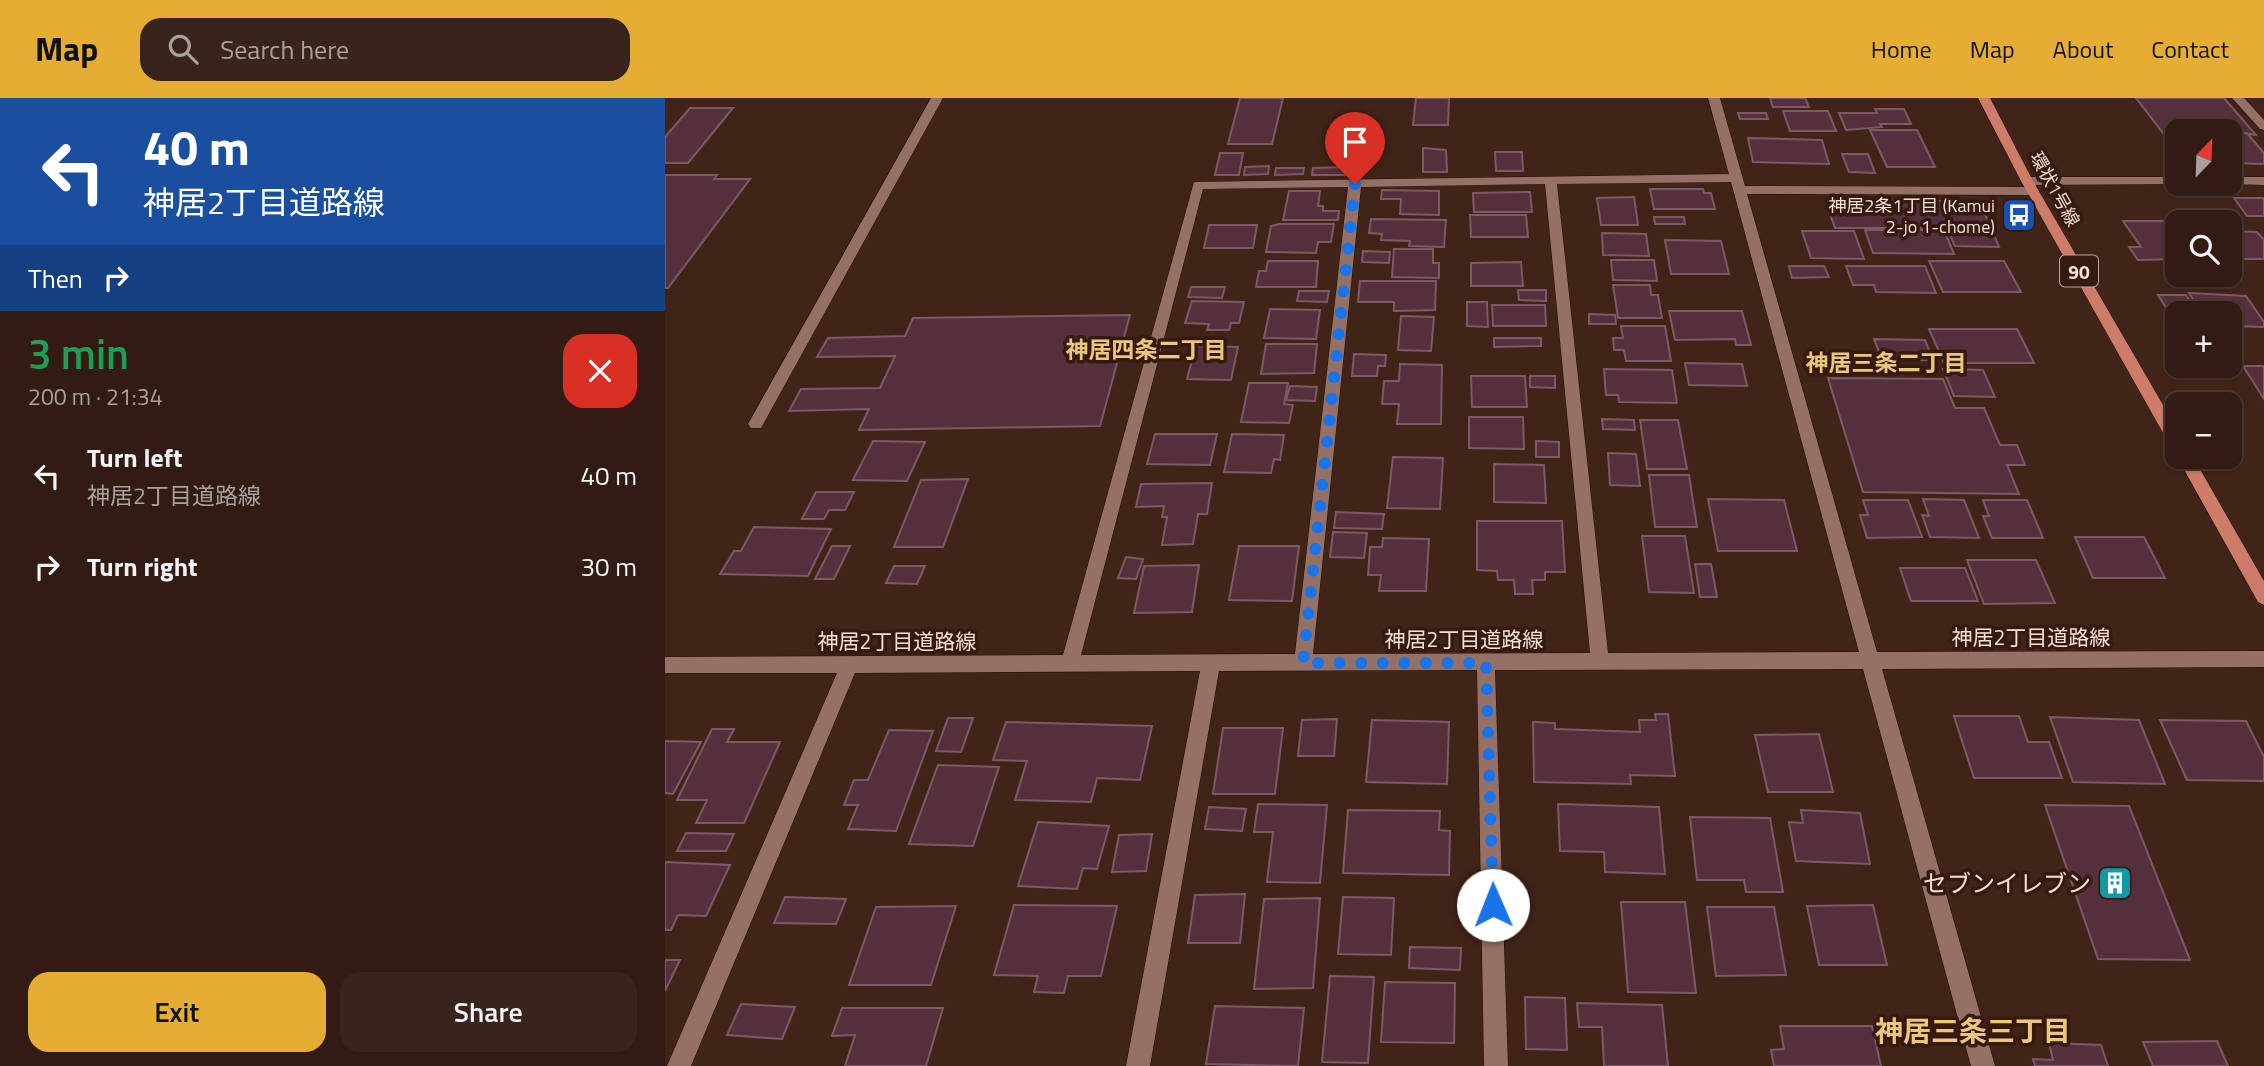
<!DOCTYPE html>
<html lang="en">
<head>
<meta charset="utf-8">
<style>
  body { margin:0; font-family:"Titillium Web","Noto Sans JP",sans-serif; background:#39241b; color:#f1f3f6; height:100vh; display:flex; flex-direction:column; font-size:26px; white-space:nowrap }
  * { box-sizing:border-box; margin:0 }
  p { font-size:23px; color:#a8a19f }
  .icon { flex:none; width:38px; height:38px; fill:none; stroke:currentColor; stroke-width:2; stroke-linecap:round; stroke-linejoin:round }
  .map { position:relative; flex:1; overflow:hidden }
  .drawer { display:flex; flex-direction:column; background:#311b12; width:665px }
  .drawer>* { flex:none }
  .top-card { background:#1a4fa0; color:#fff; overflow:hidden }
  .needle { width:46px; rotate:23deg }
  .controls { position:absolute; left:1500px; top:21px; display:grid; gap:14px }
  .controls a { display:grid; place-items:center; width:77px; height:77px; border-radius:14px; background:#311b12; box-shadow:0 2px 5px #0004,0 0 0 2px #4c3932; font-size:35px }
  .pin { position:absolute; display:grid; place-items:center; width:60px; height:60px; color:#fff; margin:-72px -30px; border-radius:50% 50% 50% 0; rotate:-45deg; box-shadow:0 0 7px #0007 }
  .pin .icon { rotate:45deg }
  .me { position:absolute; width:77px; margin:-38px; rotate:359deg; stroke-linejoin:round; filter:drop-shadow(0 0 5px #0008) }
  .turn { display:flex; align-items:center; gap:24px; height:147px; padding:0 28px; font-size:32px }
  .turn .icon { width:91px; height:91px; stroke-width:2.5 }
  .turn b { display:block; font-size:49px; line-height:60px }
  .then { display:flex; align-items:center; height:66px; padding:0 28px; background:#0003; gap:14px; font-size:26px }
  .round { display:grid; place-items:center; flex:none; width:74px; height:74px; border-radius:21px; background:#39241b }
  .headline { display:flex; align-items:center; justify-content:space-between; height:119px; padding:0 28px }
  h1 { font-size:42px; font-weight:600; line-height:52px; color:#1e9e55 }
  .primary-button { display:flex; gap:14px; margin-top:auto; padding:14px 28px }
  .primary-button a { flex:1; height:80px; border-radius:21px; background:#e4ae35; color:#111; font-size:28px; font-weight:600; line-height:80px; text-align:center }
  .primary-button a+a { background:#39241b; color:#f1f3f6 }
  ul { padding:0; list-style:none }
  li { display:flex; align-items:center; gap:21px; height:91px; padding:0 28px }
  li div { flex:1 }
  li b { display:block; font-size:26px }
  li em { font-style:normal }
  header { display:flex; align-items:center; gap:42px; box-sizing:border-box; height:98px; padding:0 35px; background:#e4ae35; color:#111 }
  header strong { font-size:33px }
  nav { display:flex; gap:38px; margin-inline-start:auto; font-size:24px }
  .search { width:490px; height:63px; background:#39241b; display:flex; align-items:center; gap:18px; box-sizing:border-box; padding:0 24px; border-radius:21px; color:#a8a19f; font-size:26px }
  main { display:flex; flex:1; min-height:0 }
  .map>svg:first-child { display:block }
  .building { fill:#542f3c; stroke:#7c5965; stroke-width:2 }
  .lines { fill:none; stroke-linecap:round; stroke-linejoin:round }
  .service-casing { stroke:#260c03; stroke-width:1 }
  .minor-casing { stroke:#260c03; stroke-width:1 }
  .primary-casing { stroke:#260c03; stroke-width:1 }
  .service { fill:#947164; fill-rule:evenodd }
  .minor { fill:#947164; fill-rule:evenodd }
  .primary { fill:#cc7c69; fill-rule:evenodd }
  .route { stroke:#1a73e8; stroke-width:12; stroke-dasharray:0 21.6 }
  .labels { text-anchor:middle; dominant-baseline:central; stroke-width:7; stroke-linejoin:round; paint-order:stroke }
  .far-street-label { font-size:18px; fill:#f3dfd7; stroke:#361a0f }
  .far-poi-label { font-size:18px; fill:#f3dfd7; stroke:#361a0f; text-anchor:end }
  .shield { fill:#361a0f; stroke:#baa49b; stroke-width:2 }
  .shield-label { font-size:19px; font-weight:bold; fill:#f3dfd7 }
  .street-label { font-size:21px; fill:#f3dfd7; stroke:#361a0f }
  .neighbourhood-label { font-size:23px; font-weight:bold; fill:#ebc67e; stroke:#361a0f }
  .near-poi-label { font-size:24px; fill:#f3dfd7; stroke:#361a0f; text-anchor:end }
  .near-neighbourhood-label { font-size:28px; font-weight:bold; fill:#ebc67e; stroke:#361a0f }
</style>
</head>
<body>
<header>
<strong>Map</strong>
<div class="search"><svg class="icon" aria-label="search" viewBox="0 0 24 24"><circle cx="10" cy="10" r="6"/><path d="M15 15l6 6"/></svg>Search here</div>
<nav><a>Home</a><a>Map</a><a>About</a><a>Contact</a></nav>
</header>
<main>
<section class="drawer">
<div class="top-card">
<div class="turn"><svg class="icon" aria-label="left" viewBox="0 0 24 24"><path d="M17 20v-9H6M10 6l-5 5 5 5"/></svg><div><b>40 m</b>神居2丁目道路線</div></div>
<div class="then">Then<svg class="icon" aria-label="right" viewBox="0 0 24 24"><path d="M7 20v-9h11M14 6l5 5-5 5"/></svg></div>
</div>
<div class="headline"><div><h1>3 min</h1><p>200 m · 21:34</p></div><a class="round" style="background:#d93025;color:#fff"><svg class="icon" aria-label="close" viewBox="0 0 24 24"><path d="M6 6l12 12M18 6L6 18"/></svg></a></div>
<ul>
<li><svg class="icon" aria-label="left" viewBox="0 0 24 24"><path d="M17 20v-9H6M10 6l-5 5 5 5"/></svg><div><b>Turn left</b><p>神居2丁目道路線</p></div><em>40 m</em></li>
<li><svg class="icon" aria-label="right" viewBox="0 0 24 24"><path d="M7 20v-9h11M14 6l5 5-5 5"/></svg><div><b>Turn right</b></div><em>30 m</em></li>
</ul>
<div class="primary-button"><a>Exit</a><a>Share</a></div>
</section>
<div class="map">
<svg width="1599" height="968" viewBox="0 0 1599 968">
  <rect width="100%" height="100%" fill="#412418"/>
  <path class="building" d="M 575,0 L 618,0 L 607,46 L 563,46 Z
    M 751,0 L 784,0 L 783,27 L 748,27 Z
    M 1105,0 L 1140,0 L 1144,9 L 1108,9 Z
    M 1471,0 L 1559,0 L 1591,37 L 1564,33 L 1498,35 Z
    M 25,10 L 68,10 L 23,65 L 0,65 L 0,39 Z
    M 1210,11 L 1239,11 L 1246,26 L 1215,26 L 1217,29 L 1181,32 L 1174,15 L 1212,15 Z
    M 1118,13 L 1163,13 L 1171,33 L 1125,33 Z
    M 1073,15 L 1101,15 L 1103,21 L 1075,21 Z
    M 1205,32 L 1252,32 L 1270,69 L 1222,69 Z
    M 1498,35 L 1512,35 L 1512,53 Z
    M 1564,35 L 1582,35 L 1599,55 L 1599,66 L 1564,65 Z
    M 1083,40 L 1157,42 L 1164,66 L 1088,64 Z
    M 758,50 L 781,52 L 782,74 L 758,74 Z
    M 830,54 L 857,54 L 858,73 L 831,73 Z
    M 555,55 L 578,55 L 574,77 L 550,77 Z
    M 1177,56 L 1203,56 L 1210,75 L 1184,74 Z
    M 604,68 L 603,76 L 579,77 L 580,69 Z
    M 686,69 L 685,77 L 647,77 L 648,70 Z
    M 611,70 L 639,70 L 638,76 L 610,77 Z
    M 0,77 L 52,77 L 49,81 L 85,81 L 3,190 L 0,190 Z
    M 985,91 L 1038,91 L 1039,95 L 1046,95 L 1050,111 L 989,111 Z
    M 717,92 L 774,93 L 774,117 L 735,116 L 736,101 L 716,101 Z
    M 624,93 L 655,93 L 653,108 L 658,108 L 658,113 L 674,113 L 673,122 L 618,122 Z
    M 865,94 L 867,114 L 809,114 L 808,95 Z
    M 969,99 L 973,127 L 936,127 L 932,100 Z
    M 1569,100 L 1599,100 L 1599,118 L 1582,118 Z
    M 1166,102 L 1305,103 L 1314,105 L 1327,130 L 1170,130 L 1162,108 Z
    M 805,117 L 861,117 L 863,139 L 806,139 Z
    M 989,119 L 1019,119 L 1020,126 L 990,126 Z
    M 706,121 L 781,122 L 779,149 L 744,148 L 745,143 L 716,142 L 717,136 L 704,135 Z
    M 1458,123 L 1503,123 L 1512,135 L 1512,161 L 1473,162 L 1464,149 L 1476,149 Z
    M 614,126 L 669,126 L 666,144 L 653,144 L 651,155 L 601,154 L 606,128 Z
    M 544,127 L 592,127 L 588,150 L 539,150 Z
    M 1200,132 L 1279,132 L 1289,156 L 1208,155 Z
    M 1137,133 L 1189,133 L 1199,161 L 1146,160 Z
    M 1564,133 L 1592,134 L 1599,142 L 1599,161 L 1564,161 Z
    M 937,135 L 981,136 L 984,158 L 938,157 Z
    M 1284,135 L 1328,135 L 1334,149 L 1290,148 Z
    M 1000,142 L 1056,143 L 1064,176 L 1006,176 Z
    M 729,151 L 768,151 L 768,165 L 774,165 L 774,180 L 727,179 Z
    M 698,153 L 725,154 L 724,165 L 697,164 Z
    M 946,162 L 989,162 L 992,183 L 948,182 Z
    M 603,163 L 653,163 L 651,189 L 591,189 L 594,173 L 601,173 Z
    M 1264,163 L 1339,163 L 1356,194 L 1278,194 Z
    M 856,164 L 858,188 L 806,188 L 806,165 Z
    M 1124,168 L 1159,168 L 1164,179 L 1127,180 Z
    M 1181,168 L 1260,168 L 1271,195 L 1211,194 L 1209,187 L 1188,187 Z
    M 695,183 L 771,183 L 770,212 L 729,213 L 729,204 L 693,204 Z
    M 948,187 L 985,187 L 986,197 L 993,197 L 997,220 L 953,220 Z
    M 526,189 L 560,189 L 557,200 L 523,199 Z
    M 853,192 L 881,192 L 881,203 L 854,202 Z
    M 634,193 L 664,193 L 662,204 L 632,203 Z
    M 1524,195 L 1581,198 L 1599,224 L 1599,229 L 1564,228 L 1564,215 L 1537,215 Z
    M 1493,197 L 1521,197 L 1532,215 L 1512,215 L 1512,227 Z
    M 527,203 L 579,204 L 574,225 L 566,225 L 564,232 L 542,232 L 544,226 L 520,225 Z
    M 802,204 L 822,204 L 823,229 L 802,228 Z
    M 827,207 L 880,207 L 881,228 L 828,228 Z
    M 605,211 L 655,212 L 651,241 L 599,240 Z
    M 1004,213 L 1077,213 L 1086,247 L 1071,247 L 1070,241 L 1010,242 Z
    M 924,216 L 950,217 L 951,226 L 924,226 Z
    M 465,217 L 435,328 L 194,332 L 204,311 L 124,313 L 136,291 L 215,290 L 230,258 L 152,259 L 163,240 L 240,238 L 248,220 Z
    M 736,218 L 769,219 L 766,253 L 733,252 Z
    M 956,228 L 1000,228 L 1006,263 L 961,263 L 959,252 L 949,252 L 948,240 L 958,240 Z
    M 1264,231 L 1352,231 L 1369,265 L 1279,265 Z
    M 829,240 L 876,240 L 876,248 L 829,249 Z
    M 1209,241 L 1260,242 L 1268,262 L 1217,262 Z
    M 601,246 L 652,246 L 649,275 L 596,276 Z
    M 531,248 L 573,249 L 566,282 L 522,281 Z
    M 689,256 L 721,257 L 720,268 L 713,268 L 712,278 L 687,278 Z
    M 1020,265 L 1077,266 L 1082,288 L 1024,287 Z
    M 735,266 L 777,267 L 776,326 L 732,326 L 734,306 L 717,306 L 719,283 L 734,283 Z
    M 1578,268 L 1599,268 L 1599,301 Z
    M 939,271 L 1007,272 L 1012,305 L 954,304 L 953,297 L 941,297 Z
    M 1278,271 L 1318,272 L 1330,299 L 1289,298 Z
    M 806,278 L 860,278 L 862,309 L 807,309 Z
    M 865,278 L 890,278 L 890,290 L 865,289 Z
    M 1163,280 L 1278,281 L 1290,310 L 1319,310 L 1335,347 L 1352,347 L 1360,367 L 1342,367 L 1354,396 L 1198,394 Z
    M 584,285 L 623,285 L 619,306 L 628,307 L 624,325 L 576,324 Z
    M 625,288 L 652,289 L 650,303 L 621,302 Z
    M 804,319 L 858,319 L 859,351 L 804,350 Z
    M 937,321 L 969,322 L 970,332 L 938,331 Z
    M 975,322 L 1013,322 L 1022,371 L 982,371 Z
    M 490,336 L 552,336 L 545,367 L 482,366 Z
    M 567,336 L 619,337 L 615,362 L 609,361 L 606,375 L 559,374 Z
    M 208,343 L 260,344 L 242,383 L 188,382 Z
    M 871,343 L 894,344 L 894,359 L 871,359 Z
    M 943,355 L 971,356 L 975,388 L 945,387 Z
    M 728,359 L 778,360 L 775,411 L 722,410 Z
    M 829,366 L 879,367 L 881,405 L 829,404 Z
    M 984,377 L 1024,377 L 1032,429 L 990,429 Z
    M 303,381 L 278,449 L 229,449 L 256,382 Z
    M 547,385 L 542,416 L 533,416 L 528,446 L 497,447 L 502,419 L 497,419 L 499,408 L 471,409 L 476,386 Z
    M 151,394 L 189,394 L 180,412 L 164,412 L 159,421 L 137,421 Z
    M 1043,401 L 1119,402 L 1132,453 L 1053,453 Z
    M 1258,401 L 1299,402 L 1314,440 L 1265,439 L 1257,417 L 1264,418 Z
    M 1198,402 L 1243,402 L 1257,439 L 1202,440 L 1195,417 L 1203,417 Z
    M 1318,402 L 1362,402 L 1378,440 L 1327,440 L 1318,418 L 1324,418 Z
    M 671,414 L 719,416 L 717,431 L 669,430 Z
    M 812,423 L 897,423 L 900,474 L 880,474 L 880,482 L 867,482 L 868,496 L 850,496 L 849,482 L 833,482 L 832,473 L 812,472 Z
    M 89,429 L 166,431 L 143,478 L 55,476 L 69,453 L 76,453 Z
    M 668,434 L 702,435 L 699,460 L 665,459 Z
    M 977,438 L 1020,438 L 1029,495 L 984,494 Z
    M 1410,439 L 1479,439 L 1500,480 L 1428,480 Z
    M 718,440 L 764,441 L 761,493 L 714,493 L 716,477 L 703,477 L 705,449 L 717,449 Z
    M 167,448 L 185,448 L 169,481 L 150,481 Z
    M 574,448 L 634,448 L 627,503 L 564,502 Z
    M 461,459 L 478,461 L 471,481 L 453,480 Z
    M 1302,462 L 1371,462 L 1390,505 L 1319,506 Z
    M 1030,466 L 1046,466 L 1052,499 L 1035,499 Z
    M 534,467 L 527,514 L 469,515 L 479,468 Z
    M 229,468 L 260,468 L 252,486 L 221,485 Z
    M 1235,470 L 1300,470 L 1313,503 L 1246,503 Z
    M 990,616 L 1003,616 L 1010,678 L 965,677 L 966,686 L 869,684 L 868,624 L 890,625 L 890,631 L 975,634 L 974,622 L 991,622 Z
    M 1289,618 L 1354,618 L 1363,644 L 1384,644 L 1397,680 L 1309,680 Z
    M 1385,619 L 1474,622 L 1500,686 L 1408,684 Z
    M 283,620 L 308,620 L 296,654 L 271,653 Z
    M 672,621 L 669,658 L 633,658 L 637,622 Z
    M 707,622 L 784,624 L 782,686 L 701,684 Z
    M 1495,622 L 1581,623 L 1599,659 L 1599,683 L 1522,682 Z
    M 341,624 L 487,628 L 475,682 L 432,680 L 426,704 L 350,702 L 362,663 L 328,662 Z
    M 558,630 L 618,630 L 610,696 L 548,696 Z
    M 47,631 L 69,631 L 62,644 L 115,644 L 79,725 L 31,725 L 42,702 L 12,702 Z
    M 224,632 L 268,633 L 231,733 L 183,731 L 193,707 L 179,707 L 189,682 L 203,682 Z
    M 1154,636 L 1168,694 L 1103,694 L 1090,637 Z
    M 0,643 L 36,644 L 8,696 L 0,695 Z
    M 273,667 L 334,669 L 308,748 L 244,746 Z
    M 593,706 L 662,707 L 655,785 L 602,784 L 608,734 L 589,734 Z
    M 893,706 L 994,709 L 1000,776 L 940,774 L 939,754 L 895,753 Z
    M 1380,707 L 1464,708 L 1525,862 L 1433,861 Z
    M 544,709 L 581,711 L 577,733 L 540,731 Z
    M 683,712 L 775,713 L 774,732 L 785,733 L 784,777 L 678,775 Z
    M 1136,712 L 1195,715 L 1205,766 L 1131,763 L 1124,724 L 1138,725 Z
    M 1025,719 L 1105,720 L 1118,794 L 1081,794 L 1079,782 L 1032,782 Z
    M 373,724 L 444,728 L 432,771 L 418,770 L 412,791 L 353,788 Z
    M 21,735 L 69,736 L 61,753 L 12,753 Z
    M 487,736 L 481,773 L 447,774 L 454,737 Z
    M 0,764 L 65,767 L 41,818 L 13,817 L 6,832 L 0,832 Z
    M 580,796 L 575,845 L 523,845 L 530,797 Z
    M 120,799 L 181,801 L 171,826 L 109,825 Z
    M 678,799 L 729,800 L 726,857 L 673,856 Z
    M 655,800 L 648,890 L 589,891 L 599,801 Z
    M 956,804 L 1020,804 L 1031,895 L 963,894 Z
    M 349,807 L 452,808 L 436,878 L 403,878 L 399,895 L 369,894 L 373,878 L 329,877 Z
    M 1208,807 L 1222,867 L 1154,867 L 1142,808 Z
    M 291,808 L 266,887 L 184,887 L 211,809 Z
    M 1042,809 L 1109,809 L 1121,877 L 1051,878 Z
    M 745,849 L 796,850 L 795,872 L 744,870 Z
    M 0,862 L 15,862 L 0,893 Z
    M 665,878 L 709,879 L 703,965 L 657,964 Z
    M 720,884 L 790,885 L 789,945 L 716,944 Z
    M 860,899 L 900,900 L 902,952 L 861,951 Z
    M 912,905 L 997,907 L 1003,968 L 939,968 L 937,929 L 914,929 Z
    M 76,906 L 130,909 L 117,941 L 62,937 Z
    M 550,908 L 639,910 L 633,968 L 541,966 Z
    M 177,910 L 278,910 L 261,968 L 180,968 L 190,937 L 167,938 Z
    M 1115,928 L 1207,928 L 1216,968 L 1109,968 L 1106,952 L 1119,951 Z
    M 1552,943 L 1563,968 L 1488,968 L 1478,944 Z
    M 1384,945 L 1436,947 L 1443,968 L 1370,968 L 1368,961 L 1388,962 Z"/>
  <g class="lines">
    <g class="service-casing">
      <path id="service" d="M 266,0 L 278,0 L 96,330 L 86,330 L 83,326 Z"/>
    </g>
    <g class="minor-casing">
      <path id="minor" d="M 1043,0 L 1055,0 L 1080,88 L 1368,89 L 1374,93 L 1368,97 L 1082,96 L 1212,554 L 1599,553 L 1599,569 L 1217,571 L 1330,968 L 1306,968 L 1198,571 L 830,572 L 843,968 L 819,968 L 812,572 L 554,573 L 485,968 L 461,968 L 535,573 L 190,575 L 26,968 L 2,968 L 172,575 L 0,575 L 0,559 L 398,557 L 529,84 L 1064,76 ZM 1066,84 L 1194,554 L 943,555 L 892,86 ZM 880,86 L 925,555 L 648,556 L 696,89 ZM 683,89 L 630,556 L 416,557 L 538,91 Z
        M 1567,0 L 1579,0 L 1599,22 L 1599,32 L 1595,31 Z
        M 1362,79 L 1512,79 L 1512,86 L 1516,86 L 1362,87 L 1358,86 L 1356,83 Z
        M 1564,79 L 1599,79 L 1599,87 L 1560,86 L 1564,86 Z"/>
    </g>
    <g class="primary-casing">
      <path id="primary" d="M 1313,0 L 1325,0 L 1368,83 L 1512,331 L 1512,351 L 1506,349 L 1356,83 Z
        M 1512,359 L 1528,359 L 1599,483 L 1599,507 L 1593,504 Z"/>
    </g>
    <use href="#service" class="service"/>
    <use href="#minor" class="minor"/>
    <use href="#primary" class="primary"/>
  </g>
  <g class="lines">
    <path class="route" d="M 690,86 L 638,565 L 821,565 L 828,807"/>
  </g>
  <defs>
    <g id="bus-square" transform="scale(1.75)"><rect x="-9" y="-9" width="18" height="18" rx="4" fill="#1a4fb4" stroke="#361a0f"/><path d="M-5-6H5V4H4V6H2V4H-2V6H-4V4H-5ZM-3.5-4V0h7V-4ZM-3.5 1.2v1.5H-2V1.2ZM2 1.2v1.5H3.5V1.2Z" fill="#fff"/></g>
    <g id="building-square" transform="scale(1.75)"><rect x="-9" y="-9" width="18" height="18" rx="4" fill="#0f9aa8" stroke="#361a0f"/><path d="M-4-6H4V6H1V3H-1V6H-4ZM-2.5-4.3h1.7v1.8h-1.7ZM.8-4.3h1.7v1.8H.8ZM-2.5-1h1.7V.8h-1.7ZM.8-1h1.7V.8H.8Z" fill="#fff"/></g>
  </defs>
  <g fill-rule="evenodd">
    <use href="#bus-square" x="1354" y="117"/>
    <use href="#building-square" x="1450" y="785"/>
  </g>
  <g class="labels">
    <g class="far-street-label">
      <text transform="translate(1390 91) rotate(61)">環状1号線</text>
    </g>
    <g class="far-poi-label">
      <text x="1330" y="107">神居2条1丁目 (Kamui<tspan x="1330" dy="21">2-jo 1-chome)</tspan></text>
    </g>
    <rect class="shield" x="1395" y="157.5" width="38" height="31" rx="5"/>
    <g class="shield-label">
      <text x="1414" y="173">90</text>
    </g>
    <g class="street-label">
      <text x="1366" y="539">神居2丁目道路線</text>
      <text x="799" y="541">神居2丁目道路線</text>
      <text x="232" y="543">神居2丁目道路線</text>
    </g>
    <g class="neighbourhood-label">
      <text x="481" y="251">神居四条二丁目</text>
      <text x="1221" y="264">神居三条二丁目</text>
    </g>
    <g class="near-poi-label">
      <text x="1426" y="785">セブンイレブン</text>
    </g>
    <g class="near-neighbourhood-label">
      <text x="1308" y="932">神居三条三丁目</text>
    </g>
  </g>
</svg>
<div class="controls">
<a><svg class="needle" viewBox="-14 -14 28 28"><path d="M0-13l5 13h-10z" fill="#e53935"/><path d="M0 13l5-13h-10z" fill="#a8a19f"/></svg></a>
<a><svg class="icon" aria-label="search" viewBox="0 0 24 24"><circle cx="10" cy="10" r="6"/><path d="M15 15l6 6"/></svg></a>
<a>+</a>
<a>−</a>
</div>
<div class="pin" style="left:690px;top:86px;background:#d93025"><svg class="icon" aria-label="arrive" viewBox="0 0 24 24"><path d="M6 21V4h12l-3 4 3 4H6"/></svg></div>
<svg class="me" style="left:828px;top:807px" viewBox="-20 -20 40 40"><circle r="19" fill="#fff"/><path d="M0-13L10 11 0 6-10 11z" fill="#1a73e8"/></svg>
</div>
</main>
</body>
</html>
